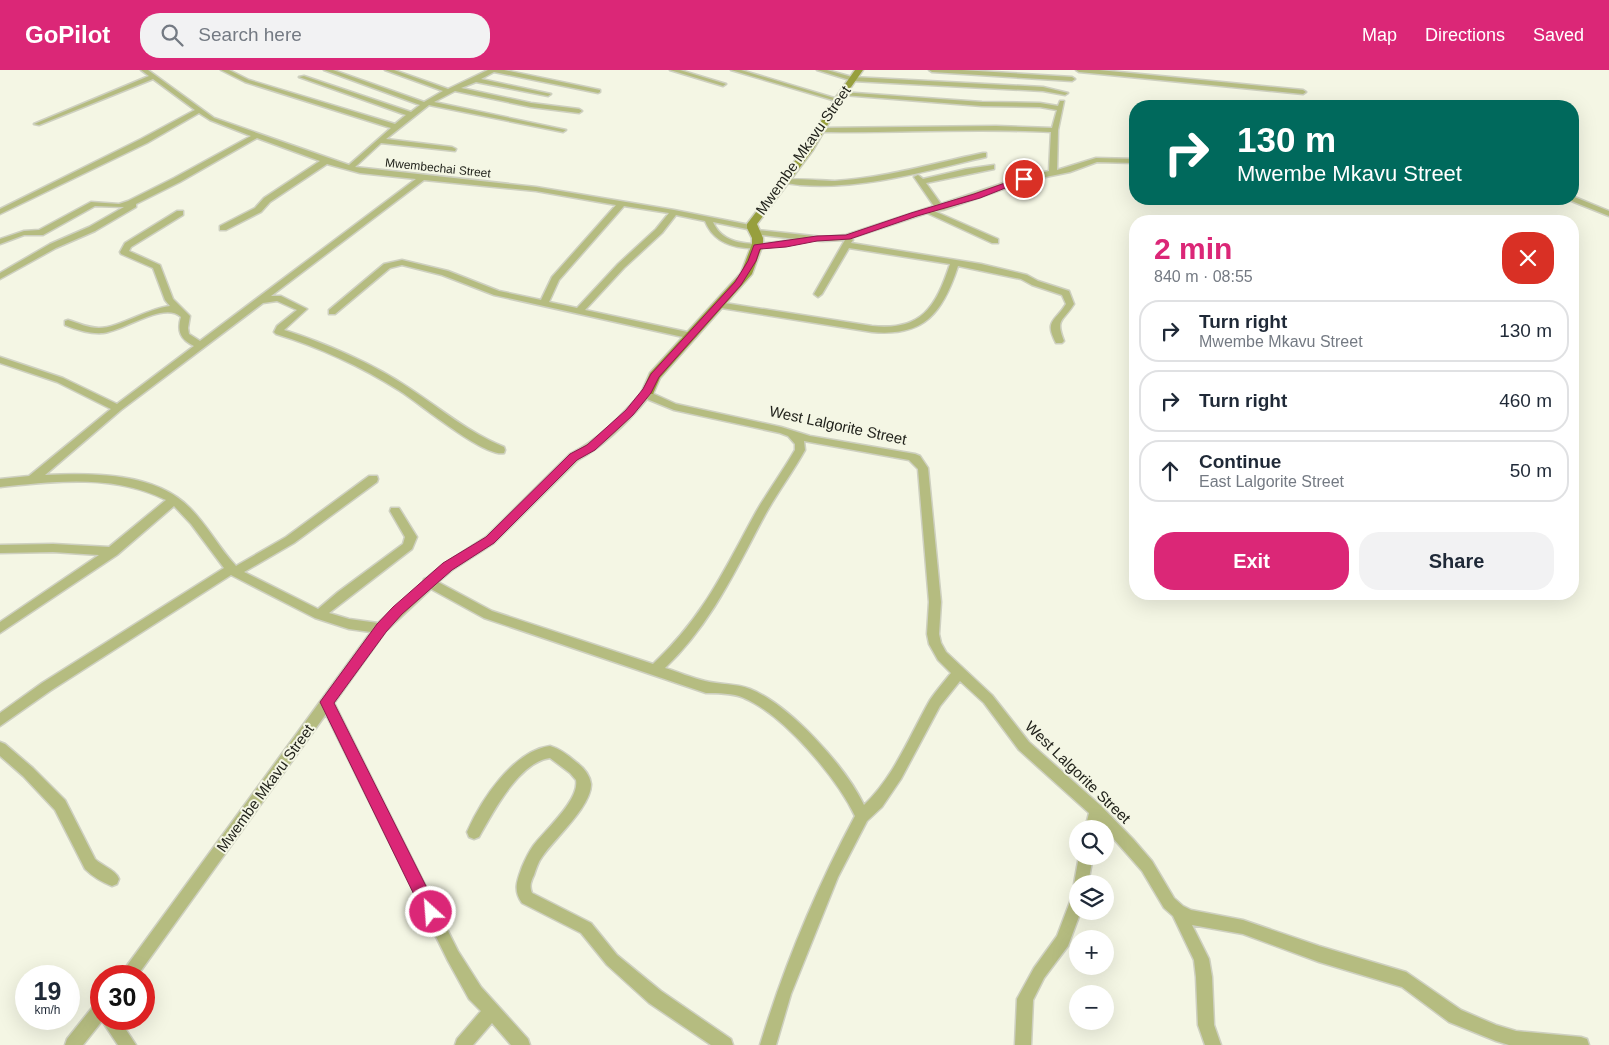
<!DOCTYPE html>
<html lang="en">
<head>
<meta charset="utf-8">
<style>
  body { margin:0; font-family:Arial,sans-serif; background:#f2f2f3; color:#1f2937; height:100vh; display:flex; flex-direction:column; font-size:19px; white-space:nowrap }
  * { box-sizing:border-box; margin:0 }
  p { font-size:16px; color:#747a83 }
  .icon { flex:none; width:28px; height:28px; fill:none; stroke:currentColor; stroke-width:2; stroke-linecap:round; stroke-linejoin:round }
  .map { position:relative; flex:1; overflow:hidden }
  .panel { position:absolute; left:1129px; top:145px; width:450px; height:385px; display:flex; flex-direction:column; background:#fff; border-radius:20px; box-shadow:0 5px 20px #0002 }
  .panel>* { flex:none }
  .banner { position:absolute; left:1129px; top:30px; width:450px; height:105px; border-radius:20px; box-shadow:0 5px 20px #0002; background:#00695c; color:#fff; overflow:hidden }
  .fabs { position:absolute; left:1069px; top:750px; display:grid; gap:10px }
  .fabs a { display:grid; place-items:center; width:45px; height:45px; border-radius:50%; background:#fff; box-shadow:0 5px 20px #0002; font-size:25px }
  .speed { position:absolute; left:15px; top:895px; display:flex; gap:10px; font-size:25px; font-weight:700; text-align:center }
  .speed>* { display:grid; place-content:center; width:65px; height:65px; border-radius:50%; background:#fff; box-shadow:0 5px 20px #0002; line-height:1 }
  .speed small { font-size:12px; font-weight:400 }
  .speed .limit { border:8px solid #d22; background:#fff; color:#111 }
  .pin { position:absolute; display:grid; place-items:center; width:42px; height:42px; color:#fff; margin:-21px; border:2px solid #fff; border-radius:50%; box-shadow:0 1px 5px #0007 }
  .me { position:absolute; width:55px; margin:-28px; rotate:334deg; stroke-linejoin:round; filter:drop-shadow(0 0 4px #0008) }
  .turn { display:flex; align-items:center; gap:18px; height:105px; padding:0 25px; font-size:22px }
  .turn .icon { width:65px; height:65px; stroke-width:2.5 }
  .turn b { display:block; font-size:35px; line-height:42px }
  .round { display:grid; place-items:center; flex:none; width:52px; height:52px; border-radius:20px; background:#f2f2f3 }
  .headline { display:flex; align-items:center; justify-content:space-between; height:85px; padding:0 25px }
  h1 { font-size:30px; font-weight:700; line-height:38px; color:#db2777 }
  .cta { display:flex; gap:10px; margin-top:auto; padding:10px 25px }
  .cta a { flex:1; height:58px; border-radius:20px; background:#db2777; color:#fff; font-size:20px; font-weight:700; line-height:58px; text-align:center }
  .cta a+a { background:#f2f2f3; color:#1f2937 }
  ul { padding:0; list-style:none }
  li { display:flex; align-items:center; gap:15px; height:62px; margin:0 10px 8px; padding:0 15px; border:2px solid #e0e1e3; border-radius:20px }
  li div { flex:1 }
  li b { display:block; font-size:19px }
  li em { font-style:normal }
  header { display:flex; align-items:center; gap:30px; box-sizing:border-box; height:70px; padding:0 25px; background:#db2777; color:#fff }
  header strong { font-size:24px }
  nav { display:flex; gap:28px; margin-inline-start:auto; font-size:18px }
  .search { width:350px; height:45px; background:#f2f2f3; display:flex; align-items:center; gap:12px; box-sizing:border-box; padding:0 18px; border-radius:20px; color:#747a83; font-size:19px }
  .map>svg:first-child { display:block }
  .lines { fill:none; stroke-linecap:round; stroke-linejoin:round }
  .street-casing { stroke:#ced0c0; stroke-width:3 }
  .secondary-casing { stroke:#ced0c0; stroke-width:3 }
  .street { fill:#b5bc80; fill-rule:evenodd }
  .secondary { fill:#979f3d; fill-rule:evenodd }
  .route { fill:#db2777; stroke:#8e194d }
  .labels { text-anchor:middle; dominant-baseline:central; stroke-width:4; stroke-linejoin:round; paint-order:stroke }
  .far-street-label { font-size:12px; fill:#22231c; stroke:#f4f6e4 }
  .street-label { font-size:15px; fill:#22231c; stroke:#f4f6e4 }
</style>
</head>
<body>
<header>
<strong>GoPilot</strong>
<div class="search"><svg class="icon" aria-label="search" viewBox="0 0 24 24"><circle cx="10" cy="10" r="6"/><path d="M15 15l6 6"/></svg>Search here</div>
<nav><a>Map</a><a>Directions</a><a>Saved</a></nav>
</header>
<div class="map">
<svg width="1609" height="975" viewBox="0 0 1609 975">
  <rect width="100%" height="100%" fill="#f4f6e4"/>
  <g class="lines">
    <g class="street-casing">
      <path id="street" d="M 141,0 L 148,0 L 214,48 L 349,95 L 391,58 L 245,12 L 221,0 L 229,0 L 249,10 L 395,54 L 406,45 L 299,7 L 304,6 L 411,42 L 420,35 L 324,0 L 333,0 L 424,32 L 443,21 L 385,0 L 394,0 L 448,19 L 488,0 L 504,0 L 600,20 L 600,22 L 598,23 L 494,2 L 481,9 L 551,24 L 548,26 L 476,12 L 461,18 L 531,33 L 579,39 L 582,41 L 579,43 L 531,37 L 455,21 L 434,32 L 566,60 L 563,62 L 429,35 L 386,69 L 452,77 L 456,79 L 455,81 L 381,73 L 355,97 L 536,117 L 674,140 L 755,156 L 756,158 L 752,160 L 713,152 C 726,183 771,173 796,169 L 754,164 L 754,160 L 757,160 L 823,167 L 846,165 L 934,136 L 914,107 L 918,105 L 923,109 L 966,99 L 994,95 L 994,99 L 926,113 L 941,134 L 1021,107 L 1049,101 L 1051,62 C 974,58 897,63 820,62 L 817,60 L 820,58 L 996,56 L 1052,58 L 1057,40 L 1040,37 L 982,36 L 843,25 L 840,23 L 841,22 L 982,32 L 1040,33 L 1058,36 L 1060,31 L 1064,31 L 1058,60 L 1057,100 L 1096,88 L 1135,89 L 1135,93 L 1097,92 L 1070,102 L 1026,111 L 943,140 L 934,141 L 998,169 L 998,173 L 992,173 L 927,143 L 851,168 L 853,170 L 851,173 L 981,194 L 1027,205 L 1038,211 L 1069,221 L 1074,234 C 1063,252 1055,248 1064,271 L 1062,273 L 1056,273 C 1044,250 1055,252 1066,234 L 1062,225 L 1032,215 L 1021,209 L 958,196 C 943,242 925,267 872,262 L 715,237 L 714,235 L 718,232 L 872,256 C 922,261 936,237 950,194 L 849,178 L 822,224 L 818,227 L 814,224 L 845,170 L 823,171 L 807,170 L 803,172 C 770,178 720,189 705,151 L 676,145 L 662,163 L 624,198 L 585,240 L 692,263 L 697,266 L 695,268 L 692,269 L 494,225 L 442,205 L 402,195 L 390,198 L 335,244 L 329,244 L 329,240 L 384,194 L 402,190 L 448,201 L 499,221 L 541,230 L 552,207 L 616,135 L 536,121 L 424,110 L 271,226 L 281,226 L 307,239 L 284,260 C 325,273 374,294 409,318 C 441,339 469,363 504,377 L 505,380 L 504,383 C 485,388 419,333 400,321 C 362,297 319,277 276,264 L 274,262 L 277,256 L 297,240 L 277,231 L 263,233 L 121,340 L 45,405 C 92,403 155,402 190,438 C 208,456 219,478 236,496 L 286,467 L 369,406 L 377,406 L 378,409 L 377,412 L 294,473 L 244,502 L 318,539 L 338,522 L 403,474 L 405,467 L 390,441 L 391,438 L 399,438 L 417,467 L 412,479 L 329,543 L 349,549 L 378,553 L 423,513 L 424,509 L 428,507 L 444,494 L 486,467 L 570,384 C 600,369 623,344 645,319 L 651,319 L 654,324 L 676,334 L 781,357 L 810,366 L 915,384 L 920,386 L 928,398 L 941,532 L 939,564 L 941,573 L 946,582 L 992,625 L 1029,672 L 1101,736 L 1133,769 L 1152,791 L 1174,828 L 1183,836 L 1191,840 L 1243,850 L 1319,876 L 1406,902 L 1461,940 L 1496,955 L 1516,961 L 1581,967 L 1587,969 L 1589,975 L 1509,975 L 1496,971 L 1449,952 L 1402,917 L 1319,892 L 1243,864 L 1192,855 L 1209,889 L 1212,907 L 1214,955 L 1221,975 L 1205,975 L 1198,955 L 1196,907 L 1194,890 L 1173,846 L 1164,838 L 1142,801 L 1105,759 L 1100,755 L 1099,759 L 1085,759 L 1089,743 L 1019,680 L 984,633 L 960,611 L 940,636 L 901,709 L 882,737 L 867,751 L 838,807 L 791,924 L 776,975 L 760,975 C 784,896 816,819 855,746 C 837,708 784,645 744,628 C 733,623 718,623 706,623 L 484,548 L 431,519 L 385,562 L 334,633 L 458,881 L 481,917 L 528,969 L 530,975 L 511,975 L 492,953 L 473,975 L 455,975 L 457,969 L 481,941 L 469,929 L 448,891 L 326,644 L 137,906 L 120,906 L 123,901 L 371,562 L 349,559 L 315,548 L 231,505 L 50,621 L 0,656 L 0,643 L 42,613 L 224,498 L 191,454 L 174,436 L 117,485 L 0,563 L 0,552 L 99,485 L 53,482 L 0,483 L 0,475 L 53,474 L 109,477 L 166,430 C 115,404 55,411 0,417 L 0,409 L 29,406 L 111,339 L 57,312 L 0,293 L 0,287 L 63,308 L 117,334 L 194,276 C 180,269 177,261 181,247 C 164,231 124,261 103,263 C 90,264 77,260 65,255 L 65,251 L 68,250 C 78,253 88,258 99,258 C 119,258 146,239 170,236 L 165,230 L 153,198 L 121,184 L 120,182 L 125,173 L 177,141 L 183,141 L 183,145 L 131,177 L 129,181 L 160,195 L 173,229 L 190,246 L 188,258 L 189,264 L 200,271 L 416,109 L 360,103 L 327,94 L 270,132 L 261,142 L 226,160 L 220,160 L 220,156 L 255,138 L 264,128 L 320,91 L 257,68 L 180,112 L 136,134 L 136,137 L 95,161 L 56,178 L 0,209 L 0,203 L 50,174 L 89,157 L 124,137 L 95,136 L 43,165 L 24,165 L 0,174 L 0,169 L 24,161 L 39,160 L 91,132 L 119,134 L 128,131 L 174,108 L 251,66 L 210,50 L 199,43 L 147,73 L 0,144 L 0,139 L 141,69 L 195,40 L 153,9 L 39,55 L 34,54 L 149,6 ZM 624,136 L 669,143 L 656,159 L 618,194 L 577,238 L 549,232 L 559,210 ZM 647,329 L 674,340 L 780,363 L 788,366 L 795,374 L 795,380 C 783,401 768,421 756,442 C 723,502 704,546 653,594 L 492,541 L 438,512 L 452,500 L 494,473 L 578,390 C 605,375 628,352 647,329 ZM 804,371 L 909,390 L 918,399 L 929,532 L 927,564 L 929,574 L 938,590 L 951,603 C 944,612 936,621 930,630 C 910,665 894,707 864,735 C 846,697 790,635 750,619 C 735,613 720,615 705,611 C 692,608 678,602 665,598 C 712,553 735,501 765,445 C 777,423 793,402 805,380 Z
        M 670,0 L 680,0 L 726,14 L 723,16 Z
        M 731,0 L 741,0 L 841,30 L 836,31 Z
        M 817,0 L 827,0 L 852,7 L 1043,17 L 1068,23 L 1065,25 L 1043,21 L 853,11 Z
        M 929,0 L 962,0 L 1072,7 L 1075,9 L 1072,11 L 932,2 Z
        M 1076,0 L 1099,0 L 1303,20 L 1306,22 L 1303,24 L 1079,2 Z
        M 983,83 L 986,83 L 986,87 C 926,101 862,120 800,115 C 794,114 787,114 782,111 C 787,107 825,111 835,111 C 885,108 934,93 983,83 Z
        M 1572,126 L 1609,141 L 1609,146 L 1569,130 L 1572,129 Z
        M 0,672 L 5,674 L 33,698 L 65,730 L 95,789 C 102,796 116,800 119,809 L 117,814 L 112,816 C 102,812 93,807 85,799 L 55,740 L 23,706 L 0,686 Z
        M 550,676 C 560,679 568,685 576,692 C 583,697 590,705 591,714 C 592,736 554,769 542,787 C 538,792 536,799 534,805 C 531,811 529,816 532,823 L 591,853 L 617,885 L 661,921 L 731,969 L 733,975 L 711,975 L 649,933 L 607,895 L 581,863 L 522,833 C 513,820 517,811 522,797 C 525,790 528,783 533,776 C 544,761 580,730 576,710 L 570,703 L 550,688 C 519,692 493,742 479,767 L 474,769 L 469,767 L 467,762 C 481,730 513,681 550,676 Z
        M 1079,786 L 1093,786 L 1088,814 L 1078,814 L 1078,820 L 1074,814 Z
        M 1078,822 L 1078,841 L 1081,841 L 1068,876 L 1044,908 L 1033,930 L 1031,975 L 1015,975 L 1017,929 L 1034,898 L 1057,866 L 1073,824 Z
        M 101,932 L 101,949 L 119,949 L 136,975 L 118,975 L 102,951 L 83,975 L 65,975 L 67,969 L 95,934 Z"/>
    </g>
    <g class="secondary-casing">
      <path id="secondary" d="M 855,0 L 863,0 L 842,30 L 813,80 L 757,154 L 763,168 L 763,174 L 752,204 L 660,308 L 653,324 L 643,324 L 642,321 L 650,303 L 741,203 L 752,174 L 752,168 L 747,158 L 747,154 L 804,79 L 834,30 Z"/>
    </g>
    <use href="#street" class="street"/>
    <use href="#secondary" class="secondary"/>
  </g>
  <path class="route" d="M 1022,107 L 1028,109 L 980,128 L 917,146 L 850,169 L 817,171 L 786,177 L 760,179 L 756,191 L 741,215 L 659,307 L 651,323 L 633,345 L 595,380 L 577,390 L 494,473 L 452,500 L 402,544 L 386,562 L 334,633 L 436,836 L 438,842 L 436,847 L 431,849 L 425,847 L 320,632 L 377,554 L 393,537 L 443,493 L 486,467 L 570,384 L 587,375 L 626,340 L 643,319 L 651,304 L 735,212 L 748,191 L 754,175 L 817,166 L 846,165 L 911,143 L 974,124 Z"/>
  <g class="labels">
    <g class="far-street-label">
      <text transform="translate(438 98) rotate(6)">Mwembechai Street</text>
    </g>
    <g class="street-label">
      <text transform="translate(803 80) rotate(-55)">Mwembe Mkavu Street</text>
      <text transform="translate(838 355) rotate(12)">West Lalgorite Street</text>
      <text transform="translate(1078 702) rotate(44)">West Lalgorite Street</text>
      <text transform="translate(265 718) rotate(-54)">Mwembe Mkavu Street</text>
    </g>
  </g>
</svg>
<div class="fabs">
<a><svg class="icon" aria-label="search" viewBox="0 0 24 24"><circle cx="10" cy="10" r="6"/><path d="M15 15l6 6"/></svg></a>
<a><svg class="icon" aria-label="layers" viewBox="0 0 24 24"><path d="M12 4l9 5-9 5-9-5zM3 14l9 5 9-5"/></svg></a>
<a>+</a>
<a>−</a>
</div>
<div class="speed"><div>19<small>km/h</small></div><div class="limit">30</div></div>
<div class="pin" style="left:1024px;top:109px;background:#d93025"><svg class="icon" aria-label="arrive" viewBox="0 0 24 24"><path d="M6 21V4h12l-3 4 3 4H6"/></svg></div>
<svg class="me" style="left:431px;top:842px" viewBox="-20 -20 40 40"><circle r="17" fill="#db2777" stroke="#fff" stroke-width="3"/><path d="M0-11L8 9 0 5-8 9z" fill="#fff"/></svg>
<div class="banner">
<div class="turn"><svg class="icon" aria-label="right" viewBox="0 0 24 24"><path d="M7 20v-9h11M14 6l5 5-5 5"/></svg><div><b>130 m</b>Mwembe Mkavu Street</div></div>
</div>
<section class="panel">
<div class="headline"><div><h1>2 min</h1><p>840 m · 08:55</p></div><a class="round" style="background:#d93025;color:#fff"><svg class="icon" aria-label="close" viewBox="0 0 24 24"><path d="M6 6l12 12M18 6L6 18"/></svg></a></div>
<ul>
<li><svg class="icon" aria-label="right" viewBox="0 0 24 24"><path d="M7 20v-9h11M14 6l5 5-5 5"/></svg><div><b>Turn right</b><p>Mwembe Mkavu Street</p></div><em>130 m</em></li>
<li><svg class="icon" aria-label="right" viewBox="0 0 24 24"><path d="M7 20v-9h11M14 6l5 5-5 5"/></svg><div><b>Turn right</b></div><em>460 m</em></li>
<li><svg class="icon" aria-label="ahead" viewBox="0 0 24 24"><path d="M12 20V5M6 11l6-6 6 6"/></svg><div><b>Continue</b><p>East Lalgorite Street</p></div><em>50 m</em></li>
</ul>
<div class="cta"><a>Exit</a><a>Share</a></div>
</section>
</div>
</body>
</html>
